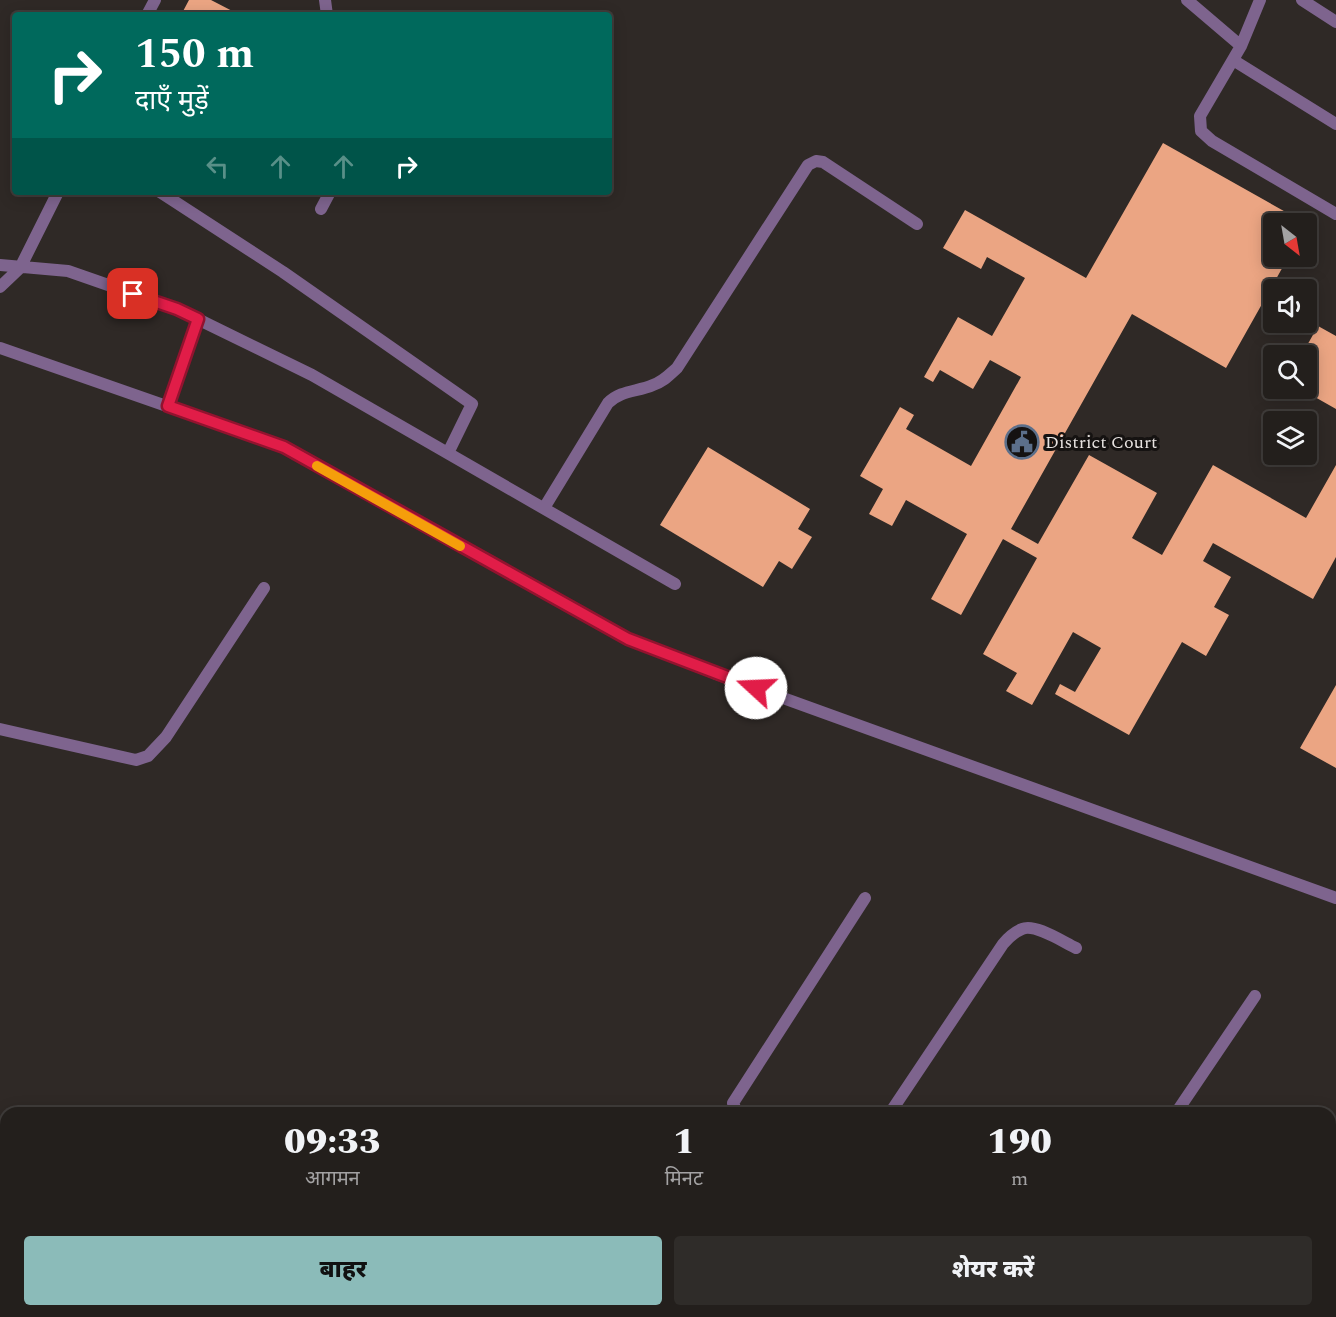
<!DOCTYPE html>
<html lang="hi">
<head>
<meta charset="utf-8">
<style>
  body { margin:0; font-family:Spectral,"Noto Sans Devanagari",serif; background:#2f2c29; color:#f1f3f6; height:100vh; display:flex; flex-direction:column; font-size:22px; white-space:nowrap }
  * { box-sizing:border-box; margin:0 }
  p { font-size:20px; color:#a3a2a3 }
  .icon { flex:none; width:33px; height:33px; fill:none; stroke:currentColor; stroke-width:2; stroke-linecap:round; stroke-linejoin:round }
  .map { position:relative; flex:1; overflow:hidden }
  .drawer { position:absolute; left:0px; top:1107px; width:1336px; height:210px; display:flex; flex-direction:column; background:#231f1c; border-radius:18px 18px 0 0; box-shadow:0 3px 15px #0003,0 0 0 2px #403d3b }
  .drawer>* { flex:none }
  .guide { position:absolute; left:12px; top:12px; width:600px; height:183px; border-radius:6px; box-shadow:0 3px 15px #0003,0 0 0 2px #403d3b; background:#00695c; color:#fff; overflow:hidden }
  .needle { width:39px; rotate:149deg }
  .buttons { position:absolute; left:1263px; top:213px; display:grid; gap:12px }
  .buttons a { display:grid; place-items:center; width:54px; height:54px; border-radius:6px; background:#231f1c; box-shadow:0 3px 15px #0003,0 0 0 2px #403d3b; font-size:30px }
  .pin { position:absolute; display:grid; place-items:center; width:51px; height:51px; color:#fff; margin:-26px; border-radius:12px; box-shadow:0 3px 9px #0006 }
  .me { position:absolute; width:66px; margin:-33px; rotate:290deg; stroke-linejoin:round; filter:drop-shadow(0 0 4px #0008) }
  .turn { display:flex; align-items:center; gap:21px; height:126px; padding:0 24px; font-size:27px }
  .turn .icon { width:78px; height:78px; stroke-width:2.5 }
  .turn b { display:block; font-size:42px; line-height:51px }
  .lanes { display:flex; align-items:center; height:57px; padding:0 24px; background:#0003; justify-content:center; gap:30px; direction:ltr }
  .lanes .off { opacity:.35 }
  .eta { display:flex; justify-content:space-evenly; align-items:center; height:102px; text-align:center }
  .eta b { font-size:36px; font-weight:800; line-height:42px }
  .cta { display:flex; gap:12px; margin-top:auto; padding:12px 24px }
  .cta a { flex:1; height:69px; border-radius:6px; background:#8bbbb9; color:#111; font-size:24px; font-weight:800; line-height:69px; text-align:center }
  .cta a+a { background:#2f2c29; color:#f1f3f6 }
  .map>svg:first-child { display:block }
  .building { fill:#eba583 }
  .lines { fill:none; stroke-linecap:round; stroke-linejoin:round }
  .lane { stroke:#7e648e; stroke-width:12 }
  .street { stroke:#7e648e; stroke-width:12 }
  .route-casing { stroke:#92132f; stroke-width:15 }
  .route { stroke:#e11d48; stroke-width:10 }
  .slow { stroke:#f59e0b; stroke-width:10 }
  .labels { text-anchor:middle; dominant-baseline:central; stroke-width:6; stroke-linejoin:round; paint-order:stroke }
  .poi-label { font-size:18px; fill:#e8e3e1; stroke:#151211; text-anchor:start }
</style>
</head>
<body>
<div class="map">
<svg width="1336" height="1317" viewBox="0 0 1336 1317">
  <rect width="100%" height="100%" fill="#2f2926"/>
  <path class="building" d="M 189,0 L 211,0 L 240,15 L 181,15 Z
    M 1163,143 L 1307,224 L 1274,224 L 1274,256 L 1289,256 L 1226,368 L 1132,314 L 1011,529 L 1038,544 L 1089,455 L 1157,493 L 1132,538 L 1162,555 L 1213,465 L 1306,518 L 1336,465 L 1336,557 L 1313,599 L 1213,543 L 1203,561 L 1231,577 L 1214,607 L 1229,615 L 1206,656 L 1182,642 L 1129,735 L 1055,694 L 1060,684 L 1075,692 L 1101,648 L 1073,632 L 1032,705 L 1006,691 L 1017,673 L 983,654 L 1037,558 L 1003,539 L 961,615 L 931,599 L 967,534 L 906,500 L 892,526 L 869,514 L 883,489 L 860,476 L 900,407 L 914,415 L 906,429 L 971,466 L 1021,377 L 990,360 L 973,389 L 940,370 L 933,382 L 924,377 L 958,317 L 992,336 L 1025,278 L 987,257 L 981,269 L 943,248 L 965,210 L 1086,278 Z
    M 1318,326 L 1336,336 L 1336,409 L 1299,388 L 1306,388 L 1306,356 L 1301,356 Z
    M 708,447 L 810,509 L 798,529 L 812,537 L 792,569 L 779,561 L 763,587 L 660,525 Z
    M 1336,685 L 1336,768 L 1300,748 Z
    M 0,1273 L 6,1276 L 6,1291 L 0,1300 Z
    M 54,1311 L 92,1311 L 87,1317 L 67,1317 Z
    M 206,1311 L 275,1311 L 277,1312 L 274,1317 L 204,1317 Z"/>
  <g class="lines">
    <path class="lane" d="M 325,0 L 327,15
      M 1187,0 L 1241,46
      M 1260,0 L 1241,46 L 1200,116 L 1201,131 L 1212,141 L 1336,214
      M 1302,0 L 1336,22
      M 147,15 L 155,0
      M 1233,60 L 1336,124
      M 160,192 L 283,272 L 472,404 L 448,453
      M 321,209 L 330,192
      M 0,265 L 68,271 L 177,309 L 312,375 L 675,584
      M 0,287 L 20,268 L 58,192
      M 0,348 L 284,447 L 628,639 L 714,673 L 1336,898
      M 167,406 L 198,319
      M 544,508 L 608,403 C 621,390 637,392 653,385 C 663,382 669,375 677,368 L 808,165 L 816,161 L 823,162 L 917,224"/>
    <path class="street" d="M 0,729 L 136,760 L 148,756 L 166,737 L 264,588
      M 737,1113 L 733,1103 L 865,898
      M 890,1113 L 1003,944 C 1008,938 1015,932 1022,929 C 1035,923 1063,942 1076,948
      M 1176,1113 L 1255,996
      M 1039,1311 L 1047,1317"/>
  </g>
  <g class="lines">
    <g class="route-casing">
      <path id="route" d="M 133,294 L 177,309 L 198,319 L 168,406 L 284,447 L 628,639 L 756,688"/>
    </g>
    <use href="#route" class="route"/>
    <path class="slow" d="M 317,466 L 460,546"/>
  </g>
  <defs>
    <g id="civic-ring" transform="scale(1.725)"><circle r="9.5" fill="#151211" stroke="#5c6f8a" stroke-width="1.5"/><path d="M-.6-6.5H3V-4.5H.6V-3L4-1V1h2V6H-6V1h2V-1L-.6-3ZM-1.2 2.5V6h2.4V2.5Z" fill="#5c6f8a"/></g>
  </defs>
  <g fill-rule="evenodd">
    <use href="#civic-ring" x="1022" y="442"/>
  </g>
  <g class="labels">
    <g class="poi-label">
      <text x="1045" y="442">District Court</text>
    </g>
  </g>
</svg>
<div class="buttons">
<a><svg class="needle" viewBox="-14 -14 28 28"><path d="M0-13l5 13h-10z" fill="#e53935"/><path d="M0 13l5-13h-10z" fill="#a3a2a3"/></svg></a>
<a><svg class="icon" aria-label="sound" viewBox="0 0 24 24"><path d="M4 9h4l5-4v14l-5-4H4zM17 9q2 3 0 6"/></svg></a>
<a><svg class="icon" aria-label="search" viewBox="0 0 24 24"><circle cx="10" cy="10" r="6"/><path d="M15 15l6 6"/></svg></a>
<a><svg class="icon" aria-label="layers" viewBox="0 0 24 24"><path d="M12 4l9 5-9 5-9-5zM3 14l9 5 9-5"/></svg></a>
</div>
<div class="pin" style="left:133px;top:294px;background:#d93025"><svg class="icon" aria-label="arrive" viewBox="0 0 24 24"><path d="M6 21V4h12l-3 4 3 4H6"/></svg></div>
<svg class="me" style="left:756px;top:688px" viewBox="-20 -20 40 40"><circle r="19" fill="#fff"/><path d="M0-13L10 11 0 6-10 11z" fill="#e11d48"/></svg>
<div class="guide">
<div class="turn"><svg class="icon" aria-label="right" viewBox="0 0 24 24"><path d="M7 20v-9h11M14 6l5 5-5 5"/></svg><div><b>150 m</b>दाएँ मुड़ें</div></div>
<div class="lanes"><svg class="icon off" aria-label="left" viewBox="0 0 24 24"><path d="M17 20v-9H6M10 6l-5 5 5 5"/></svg><svg class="icon off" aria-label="ahead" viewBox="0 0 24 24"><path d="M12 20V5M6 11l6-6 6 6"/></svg><svg class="icon off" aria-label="ahead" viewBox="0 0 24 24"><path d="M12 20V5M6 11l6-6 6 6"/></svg><svg class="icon" aria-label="right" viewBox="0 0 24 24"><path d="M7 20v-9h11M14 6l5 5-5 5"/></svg></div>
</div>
<section class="drawer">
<div class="eta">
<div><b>09:33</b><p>आगमन</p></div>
<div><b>1</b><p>मिनट</p></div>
<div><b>190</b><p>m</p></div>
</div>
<div class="cta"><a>बाहर</a><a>शेयर करें</a></div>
</section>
</div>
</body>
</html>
